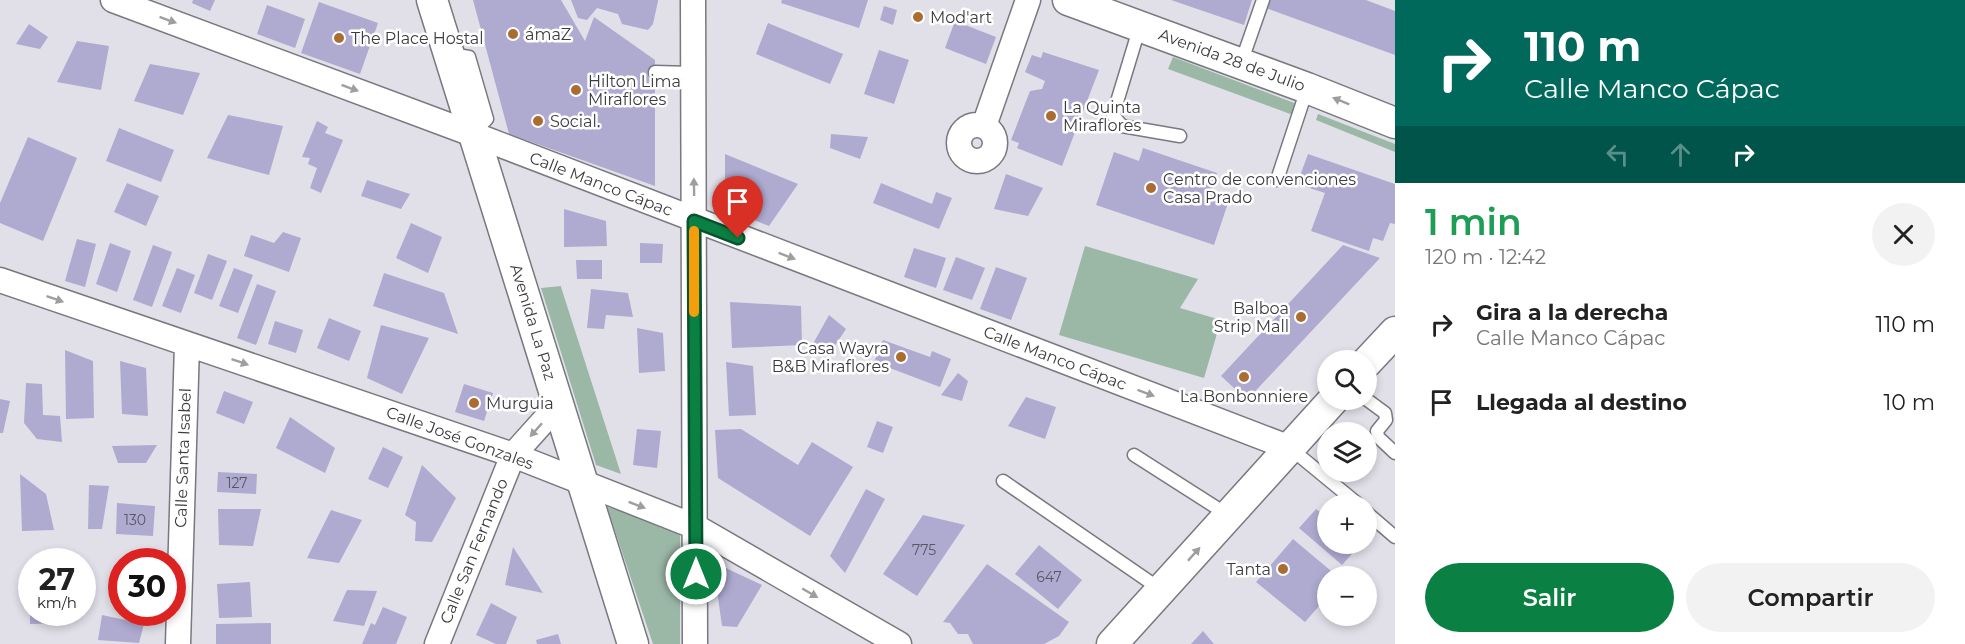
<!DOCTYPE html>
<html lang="es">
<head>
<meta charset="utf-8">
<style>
  body { margin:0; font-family:Montserrat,sans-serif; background:#f2f2f2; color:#222; height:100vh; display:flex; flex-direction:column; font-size:22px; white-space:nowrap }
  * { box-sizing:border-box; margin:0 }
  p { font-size:20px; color:#767676 }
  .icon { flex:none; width:33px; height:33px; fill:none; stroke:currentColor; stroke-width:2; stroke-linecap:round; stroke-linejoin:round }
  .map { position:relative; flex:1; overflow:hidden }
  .side { display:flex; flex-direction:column; background:#fff; width:570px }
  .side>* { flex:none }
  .hud { background:#00695c; color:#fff; overflow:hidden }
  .fabs { position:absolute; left:1317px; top:350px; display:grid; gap:12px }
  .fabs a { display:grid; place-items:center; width:60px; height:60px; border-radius:50%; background:#fff; box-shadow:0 3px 9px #0003; font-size:30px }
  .speed { position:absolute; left:18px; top:548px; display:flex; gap:12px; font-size:30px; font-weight:700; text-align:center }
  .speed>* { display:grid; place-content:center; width:78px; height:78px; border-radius:50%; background:#fff; box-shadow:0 3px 9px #0003; line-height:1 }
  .speed small { font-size:15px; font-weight:400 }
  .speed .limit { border:9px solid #d22; background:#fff; color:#111 }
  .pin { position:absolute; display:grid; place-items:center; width:51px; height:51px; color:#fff; margin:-62px -26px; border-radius:50% 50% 50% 0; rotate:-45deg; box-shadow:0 0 6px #0007 }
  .pin .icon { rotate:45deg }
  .me { position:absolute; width:66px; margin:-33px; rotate:0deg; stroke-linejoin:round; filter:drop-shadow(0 0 4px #0008) }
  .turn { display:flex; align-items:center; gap:21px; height:126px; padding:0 30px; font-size:27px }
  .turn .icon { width:78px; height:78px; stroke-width:2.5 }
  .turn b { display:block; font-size:42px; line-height:51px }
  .lanes { display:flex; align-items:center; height:57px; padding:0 30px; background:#0003; justify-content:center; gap:30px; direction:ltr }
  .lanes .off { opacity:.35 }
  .round { display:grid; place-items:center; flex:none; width:63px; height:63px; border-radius:32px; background:#f2f2f2 }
  .summary { display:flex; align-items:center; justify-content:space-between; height:102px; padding:0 30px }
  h1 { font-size:36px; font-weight:600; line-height:45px; color:#1e9e55 }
  .cta { display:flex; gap:12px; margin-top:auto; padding:12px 30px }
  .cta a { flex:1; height:69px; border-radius:36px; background:#0b8043; color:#fff; font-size:24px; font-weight:600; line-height:69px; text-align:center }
  .cta a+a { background:#f2f2f2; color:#222 }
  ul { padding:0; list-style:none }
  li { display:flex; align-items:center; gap:18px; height:78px; padding:0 30px }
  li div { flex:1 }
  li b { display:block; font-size:22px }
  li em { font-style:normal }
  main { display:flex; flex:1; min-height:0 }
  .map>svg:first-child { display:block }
  .green { fill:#9bb8a7 }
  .building { fill:#aeaad0 }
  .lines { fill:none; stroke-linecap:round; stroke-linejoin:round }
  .service-casing { stroke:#78787f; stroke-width:15 }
  .minor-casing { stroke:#78787f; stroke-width:27 }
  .tertiary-casing { stroke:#78787f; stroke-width:33 }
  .service { stroke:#fff; stroke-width:12 }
  .minor { stroke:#fff; stroke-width:24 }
  .tertiary { stroke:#fff; stroke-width:30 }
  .oneway { fill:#9e9e9f }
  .route-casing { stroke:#07532c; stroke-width:15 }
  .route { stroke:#0b8043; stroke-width:10 }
  .slow { stroke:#f59e0b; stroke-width:10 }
  .poi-dot { fill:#a96c31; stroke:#fff; stroke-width:2 }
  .labels { text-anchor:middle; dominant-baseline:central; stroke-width:5; stroke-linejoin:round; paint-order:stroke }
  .number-label { font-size:14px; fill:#585863 }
  .poi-label { font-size:16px; fill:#3c3c3f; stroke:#fff; text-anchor:start }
  .street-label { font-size:16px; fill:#3c3c3f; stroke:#fff }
</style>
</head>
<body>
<main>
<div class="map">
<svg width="1395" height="644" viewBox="0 0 1395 644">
  <rect width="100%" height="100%" fill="#e1e0e9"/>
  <path class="green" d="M 1173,57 L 1297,104 L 1293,115 L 1168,69 Z
    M 1318,114 L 1395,144 L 1395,152 L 1316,120 Z
    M 1085,246 L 1198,279 L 1180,308 L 1221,320 L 1204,378 L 1059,335 Z
    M 561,286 L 561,287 L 621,474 L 596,465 L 541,288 Z
    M 607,507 L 680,530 L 680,644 L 653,644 Z"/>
  <path class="building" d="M 193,0 L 215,0 L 210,11 L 192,3 Z
    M 473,0 L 561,0 L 585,41 L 594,17 L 655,60 L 655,186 L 509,134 Z
    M 571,0 L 658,0 L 658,1 L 653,24 L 648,30 L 622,24 L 618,14 L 597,8 L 587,20 L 578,18 Z
    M 782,0 L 868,0 L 859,28 L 781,3 Z
    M 1171,0 L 1252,0 L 1244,25 Z
    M 1265,0 L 1366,0 L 1395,11 L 1395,55 L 1263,7 Z
    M 319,2 L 378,23 L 360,74 L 301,53 Z
    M 267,5 L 305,19 L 295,48 L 257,34 Z
    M 884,6 L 897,10 L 893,25 L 880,20 Z
    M 955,21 L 996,37 L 986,64 L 945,48 Z
    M 768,23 L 843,54 L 830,84 L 756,54 Z
    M 29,24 L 48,37 L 40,49 L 16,44 Z
    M 77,41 L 109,46 L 101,90 L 57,82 Z
    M 879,50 L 909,60 L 894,104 L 864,94 Z
    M 1043,52 L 1099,70 L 1062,166 L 1017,148 L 1019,143 L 1011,140 L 1030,91 L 1042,89 L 1045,81 L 1025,72 L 1032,55 L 1041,58 Z
    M 150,64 L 200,73 L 183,115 L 134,101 Z
    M 228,115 L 283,126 L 269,175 L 207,158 Z
    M 317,121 L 328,127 L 325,133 L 343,140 L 321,193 L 310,188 L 317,168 L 308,164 L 310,158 L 302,157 Z
    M 119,128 L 174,150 L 161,182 L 106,161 Z
    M 831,134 L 868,137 L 860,159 L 830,148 Z
    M 28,137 L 77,158 L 43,241 L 0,223 L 0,203 Z
    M 1143,148 L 1217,173 L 1210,194 L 1229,200 L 1214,245 L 1096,205 L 1114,152 L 1139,161 Z
    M 725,154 L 798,184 L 769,226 L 725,208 Z
    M 1308,154 L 1395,184 L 1395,224 L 1390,223 L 1383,241 L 1373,238 L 1369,251 L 1311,231 L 1325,193 L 1297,184 Z
    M 1006,174 L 1043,188 L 1028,216 L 994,209 Z
    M 367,180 L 410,194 L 401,209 L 361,196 Z
    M 127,183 L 159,196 L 146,226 L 114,212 Z
    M 881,183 L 932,204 L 936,192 L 952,198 L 939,229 L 873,203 Z
    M 564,209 L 606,221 L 607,246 L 564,247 Z
    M 411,223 L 442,237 L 428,273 L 396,258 Z
    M 283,232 L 301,238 L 289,272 L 244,256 L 251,235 L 274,243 Z
    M 77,239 L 96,244 L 85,287 L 65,281 Z
    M 110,243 L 131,251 L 117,292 L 96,284 Z
    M 640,243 L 663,244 L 662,263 L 640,263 Z
    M 153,245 L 172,252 L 152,307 L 133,300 Z
    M 1343,245 L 1380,258 L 1247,400 L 1221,376 Z
    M 914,248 L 946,258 L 936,288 L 904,277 Z
    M 208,254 L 227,261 L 212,300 L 194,293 Z
    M 956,257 L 985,268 L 972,300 L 943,290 Z
    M 576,260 L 602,260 L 602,279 L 577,279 Z
    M 996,267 L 1027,278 L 1011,320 L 980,309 Z
    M 177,268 L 195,275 L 181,313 L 162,306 Z
    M 234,268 L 253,275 L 238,313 L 219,306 Z
    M 384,273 L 444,293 L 458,334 L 373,306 Z
    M 257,284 L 276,291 L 256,345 L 237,338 Z
    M 591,289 L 628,293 L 633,317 L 606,315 L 604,329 L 587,328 Z
    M 730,302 L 801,306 L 802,345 L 732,348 Z
    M 829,315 L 846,329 L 830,353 L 814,342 Z
    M 329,318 L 361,331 L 349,361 L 317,348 Z
    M 275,321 L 303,330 L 296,353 L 268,344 Z
    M 381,325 L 429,338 L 402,394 L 367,378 Z
    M 637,328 L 663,333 L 665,371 L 639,373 Z
    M 883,340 L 930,357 L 932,351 L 951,359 L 940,387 L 874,362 Z
    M 65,350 L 93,361 L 94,418 L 66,419 Z
    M 120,361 L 146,368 L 148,416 L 122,414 Z
    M 726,362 L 753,366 L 756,415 L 729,416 Z
    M 958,373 L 968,381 L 962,401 L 941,395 Z
    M 26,383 L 42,384 L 43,415 L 60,416 L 62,442 L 37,439 L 24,423 Z
    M 464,384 L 493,393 L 484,421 L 455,412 Z
    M 224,391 L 253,402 L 244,424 L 216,413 Z
    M 1026,397 L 1056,407 L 1045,439 L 1008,426 Z
    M 0,399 L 10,401 L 3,433 L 0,433 Z
    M 290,417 L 335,448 L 325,473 L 276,448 Z
    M 877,421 L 893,427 L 883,453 L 867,447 Z
    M 637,429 L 661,431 L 657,468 L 633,465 Z
    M 741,429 L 798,465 L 812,442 L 853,467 L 810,536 L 718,478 L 715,430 Z
    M 157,445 L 146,463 L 118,463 L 112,446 Z
    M 383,447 L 403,457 L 388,488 L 368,479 Z
    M 422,465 L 456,498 L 432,542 L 415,541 L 416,522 L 405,515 Z
    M 218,472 L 257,474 L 256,494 L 217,492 Z
    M 20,474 L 46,494 L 54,530 L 22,531 Z
    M 89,485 L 109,486 L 102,529 L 88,529 Z
    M 866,489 L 885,499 L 845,573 L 830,556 Z
    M 117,503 L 155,506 L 153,536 L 116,534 Z
    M 218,509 L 261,509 L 253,546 L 219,545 Z
    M 1316,509 L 1328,518 L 1328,543 L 1356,543 L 1359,546 L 1342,565 L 1299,528 Z
    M 331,510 L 362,520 L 339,563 L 307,558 Z
    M 923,515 L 965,525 L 917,596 L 883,574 Z
    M 1293,539 L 1337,576 L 1328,576 L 1328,596 L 1305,622 L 1256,582 Z
    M 1039,545 L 1082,580 L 1058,609 L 1015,574 Z
    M 513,547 L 543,593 L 505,585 Z
    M 713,562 L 762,585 L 737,627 L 722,626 Z
    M 987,564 L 1069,622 L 1059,636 L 1044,644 L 973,644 L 968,634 L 958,634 L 950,623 L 943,622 Z
    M 250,582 L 252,617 L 219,618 L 217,584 Z
    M 347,590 L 377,591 L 364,626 L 333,621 Z
    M 491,603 L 517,617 L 506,644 L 496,644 L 476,635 Z
    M 383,607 L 407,617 L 396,644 L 362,644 L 371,623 L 375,625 Z
    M 30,612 L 68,612 L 68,623 L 30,624 Z
    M 102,615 L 144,624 L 139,643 L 98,640 Z
    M 271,623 L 271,644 L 216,644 L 216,624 Z
    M 1203,631 L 1214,644 L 1191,644 Z
    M 558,634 L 561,644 L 537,644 L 536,640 Z"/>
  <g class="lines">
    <g class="service-casing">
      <path id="service" d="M 1140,26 L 1113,115 L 1122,126 L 1180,136
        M 451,54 L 469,57 L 487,119 L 475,131
        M 1241,63 L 1263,0
        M 655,72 L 692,73
        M 1277,180 L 1307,89
        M 1366,399 L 1385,413 L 1386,420 L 1377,431 L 1378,437 L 1395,453
        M 1290,448 L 1358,504
        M 1134,455 L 1228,515
        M 1003,481 L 1160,589
        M 1366,512 L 1395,537"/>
    </g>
    <g class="minor-casing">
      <path id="minor" d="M 113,0 L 475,135 L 1290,448
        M 693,0 L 695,644
        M959 143a18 18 0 1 1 36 0a18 18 0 1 1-36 0Z
        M 984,126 L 1028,0
        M 0,280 L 513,455 L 696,527 L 899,644
        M 178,644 L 187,344
        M 437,644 L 513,455 L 558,405"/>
    </g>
    <g class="tertiary-casing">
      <path id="tertiary" d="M 432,0 L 633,644
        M 1068,0 L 1307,88 L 1395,123
        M 1366,363 L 1395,332
        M 1112,644 L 1334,399"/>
    </g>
    <use href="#service" class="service"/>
    <use href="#minor" class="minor"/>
    <use href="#tertiary" class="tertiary"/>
  </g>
  <defs><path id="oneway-solid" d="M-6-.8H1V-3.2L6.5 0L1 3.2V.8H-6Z" transform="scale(1.5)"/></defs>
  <g class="oneway">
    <use href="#oneway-solid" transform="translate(168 20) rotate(20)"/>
    <use href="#oneway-solid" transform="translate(350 88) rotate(20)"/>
    <use href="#oneway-solid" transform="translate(1341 101) rotate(-158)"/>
    <use href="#oneway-solid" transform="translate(694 187) rotate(-91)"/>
    <use href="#oneway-solid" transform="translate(787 256) rotate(21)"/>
    <use href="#oneway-solid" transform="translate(55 299) rotate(19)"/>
    <use href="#oneway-solid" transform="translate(240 362) rotate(19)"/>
    <use href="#oneway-solid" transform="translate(1146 393) rotate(21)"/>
    <use href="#oneway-solid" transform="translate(536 430) rotate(132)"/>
    <use href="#oneway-solid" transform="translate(637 505) rotate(21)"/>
    <use href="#oneway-solid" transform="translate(1194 554) rotate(-48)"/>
    <use href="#oneway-solid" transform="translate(810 593) rotate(30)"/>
  </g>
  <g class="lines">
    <g class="route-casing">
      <path id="route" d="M 696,574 L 694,221 L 738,238"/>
    </g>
    <use href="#route" class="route"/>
    <path class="slow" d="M 694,231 L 694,312"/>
  </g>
  <g class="poi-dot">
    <circle cx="918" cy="17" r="6"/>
    <circle cx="513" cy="34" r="6"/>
    <circle cx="339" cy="38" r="6"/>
    <circle cx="576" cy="90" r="6"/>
    <circle cx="1051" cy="116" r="6"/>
    <circle cx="538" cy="121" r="6"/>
    <circle cx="1151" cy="188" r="6"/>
    <circle cx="1301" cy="317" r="6"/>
    <circle cx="901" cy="357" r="6"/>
    <circle cx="1244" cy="377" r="6"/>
    <circle cx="474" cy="403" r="6"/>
    <circle cx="1283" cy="569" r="6"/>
  </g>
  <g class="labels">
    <g class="number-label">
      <text x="237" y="483">127</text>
      <text x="135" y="520">130</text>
      <text x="924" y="550">775</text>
      <text x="1049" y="577">647</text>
    </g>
    <g class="poi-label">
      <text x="930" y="17">Mod'art</text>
      <text x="525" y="34">ámaZ</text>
      <text x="351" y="38">The Place Hostal</text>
      <text x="588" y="81">Hilton Lima<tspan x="588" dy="18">Miraflores</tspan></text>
      <text x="1063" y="107">La Quinta<tspan x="1063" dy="18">Miraflores</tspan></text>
      <text x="550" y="121">Social.</text>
      <text x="1163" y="179">Centro de convenciones<tspan x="1163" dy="18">Casa Prado</tspan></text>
      <text x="1289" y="308" text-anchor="end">Balboa<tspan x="1289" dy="18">Strip Mall</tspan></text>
      <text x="889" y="348" text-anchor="end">Casa Wayra<tspan x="889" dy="18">B&amp;B Miraflores</tspan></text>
      <text x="1244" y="396" text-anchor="middle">La Bonbonniere</text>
      <text x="486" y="403">Murguia</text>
      <text x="1271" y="569" text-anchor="end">Tanta</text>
    </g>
    <g class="street-label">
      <text transform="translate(1232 60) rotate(20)">Avenida 28 de Julio</text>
      <text transform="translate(601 184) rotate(21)">Calle Manco Cápac</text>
      <text transform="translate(533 322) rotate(73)">Avenida La Paz</text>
      <text transform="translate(1055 358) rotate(21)">Calle Manco Cápac</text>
      <text transform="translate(460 438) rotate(20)">Calle José Gonzales</text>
      <text transform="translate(183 458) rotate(-88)">Calle Santa Isabel</text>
      <text transform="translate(474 551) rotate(-68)">Calle San Fernando</text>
    </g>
  </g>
</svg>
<div class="fabs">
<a><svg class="icon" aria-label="search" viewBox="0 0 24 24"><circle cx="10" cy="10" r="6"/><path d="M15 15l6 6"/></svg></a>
<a><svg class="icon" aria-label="layers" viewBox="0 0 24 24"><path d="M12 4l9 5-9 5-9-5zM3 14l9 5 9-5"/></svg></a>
<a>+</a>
<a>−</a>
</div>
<div class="speed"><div>27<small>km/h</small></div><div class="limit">30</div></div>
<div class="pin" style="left:738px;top:238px;background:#d93025"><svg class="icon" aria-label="arrive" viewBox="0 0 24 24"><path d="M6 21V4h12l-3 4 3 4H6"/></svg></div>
<svg class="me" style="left:696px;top:574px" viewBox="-20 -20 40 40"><circle r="17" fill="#0b8043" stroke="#fff" stroke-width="3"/><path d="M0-11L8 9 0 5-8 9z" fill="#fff"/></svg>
</div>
<section class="side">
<div class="hud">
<div class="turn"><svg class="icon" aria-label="right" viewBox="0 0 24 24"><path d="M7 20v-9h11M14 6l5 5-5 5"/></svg><div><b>110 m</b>Calle Manco Cápac</div></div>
<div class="lanes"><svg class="icon off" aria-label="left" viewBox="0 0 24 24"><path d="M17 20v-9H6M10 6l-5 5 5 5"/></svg><svg class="icon off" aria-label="ahead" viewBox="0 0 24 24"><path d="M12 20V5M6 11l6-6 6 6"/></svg><svg class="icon" aria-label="right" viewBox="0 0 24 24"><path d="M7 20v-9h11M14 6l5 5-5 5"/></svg></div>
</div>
<div class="summary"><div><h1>1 min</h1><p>120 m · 12:42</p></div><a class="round"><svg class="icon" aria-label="close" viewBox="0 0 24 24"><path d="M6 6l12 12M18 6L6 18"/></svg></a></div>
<ul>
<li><svg class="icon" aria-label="right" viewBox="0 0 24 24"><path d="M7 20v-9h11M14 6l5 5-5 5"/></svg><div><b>Gira a la derecha</b><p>Calle Manco Cápac</p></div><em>110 m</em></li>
<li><svg class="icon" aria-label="arrive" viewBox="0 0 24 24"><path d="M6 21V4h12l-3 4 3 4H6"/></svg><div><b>Llegada al destino</b></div><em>10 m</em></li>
</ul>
<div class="cta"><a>Salir</a><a>Compartir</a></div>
</section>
</main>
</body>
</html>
